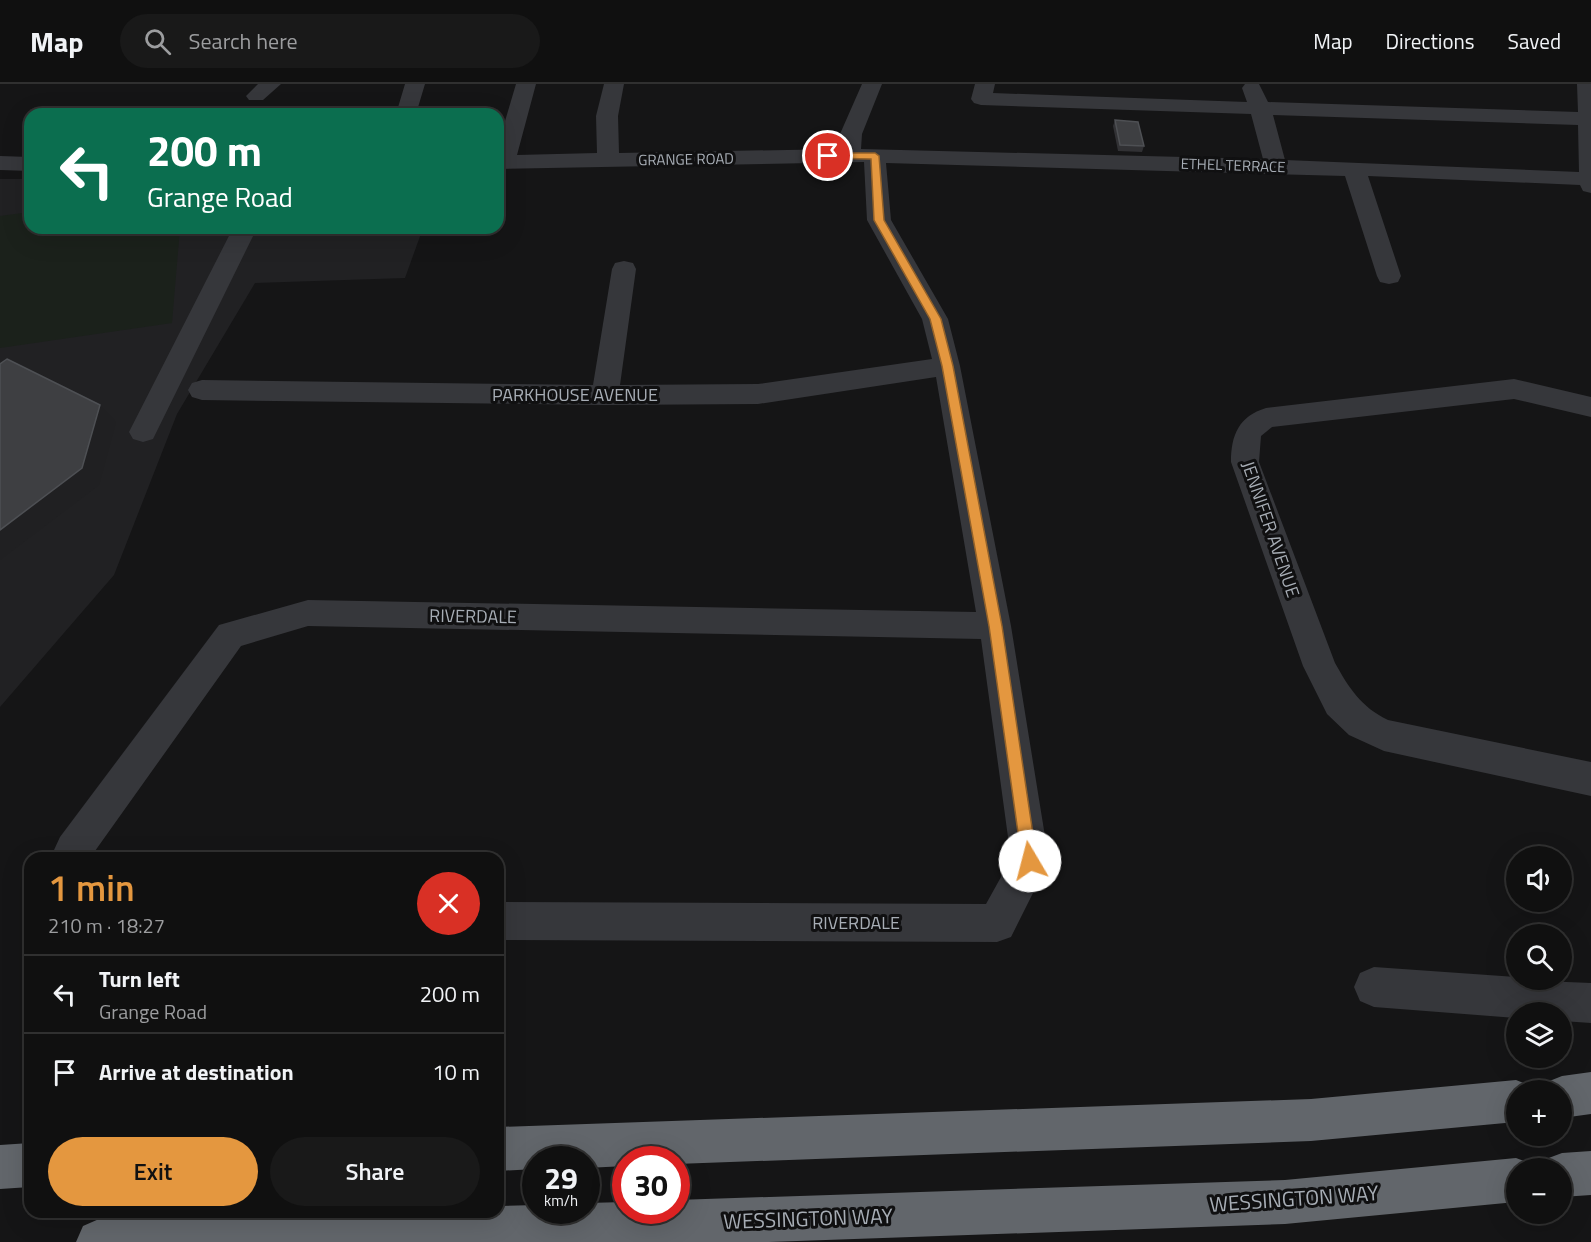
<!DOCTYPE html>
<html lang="en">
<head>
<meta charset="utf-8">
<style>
  body { margin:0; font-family:"Titillium Web",sans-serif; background:#191919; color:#f1f3f6; height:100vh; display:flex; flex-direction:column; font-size:22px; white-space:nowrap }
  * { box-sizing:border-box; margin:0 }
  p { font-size:20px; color:#9c9d9f }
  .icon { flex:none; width:33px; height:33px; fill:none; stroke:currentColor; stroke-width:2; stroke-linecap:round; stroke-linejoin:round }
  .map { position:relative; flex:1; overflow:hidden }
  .details { position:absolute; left:24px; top:768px; width:480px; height:366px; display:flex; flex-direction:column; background:#101010; border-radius:18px; box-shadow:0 6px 24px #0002,0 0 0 2px #303030 }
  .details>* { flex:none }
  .top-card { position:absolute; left:24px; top:24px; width:480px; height:126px; border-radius:18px; box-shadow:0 6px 24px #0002,0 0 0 2px #303030; background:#0b6e4f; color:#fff; overflow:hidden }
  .fabs { position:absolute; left:1506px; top:762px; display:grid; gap:12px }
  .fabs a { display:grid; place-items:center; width:66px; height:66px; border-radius:50%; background:#101010; box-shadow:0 6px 24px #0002,0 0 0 2px #303030; font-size:30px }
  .speed { position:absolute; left:522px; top:1062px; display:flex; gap:12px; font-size:30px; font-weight:700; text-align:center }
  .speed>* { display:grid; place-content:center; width:78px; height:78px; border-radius:50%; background:#101010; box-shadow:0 6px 24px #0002,0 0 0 2px #303030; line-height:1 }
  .speed small { font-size:15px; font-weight:400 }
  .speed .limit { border:9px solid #d22; background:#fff; color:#111 }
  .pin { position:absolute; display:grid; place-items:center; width:51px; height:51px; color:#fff; margin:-26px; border:3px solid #fff; border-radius:50%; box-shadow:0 2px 6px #0007 }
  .me { position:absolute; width:66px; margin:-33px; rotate:352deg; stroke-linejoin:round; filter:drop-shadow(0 0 4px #0008) }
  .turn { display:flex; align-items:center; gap:21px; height:126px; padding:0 24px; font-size:27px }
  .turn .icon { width:78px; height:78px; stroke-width:2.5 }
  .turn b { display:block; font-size:42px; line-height:51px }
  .round { display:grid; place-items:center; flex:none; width:63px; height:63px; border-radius:32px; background:#191919 }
  .summary { display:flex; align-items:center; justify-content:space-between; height:102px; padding:0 24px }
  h1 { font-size:36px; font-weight:600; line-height:45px; color:#e4973f }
  .cta { display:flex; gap:12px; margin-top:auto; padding:12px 24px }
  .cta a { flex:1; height:69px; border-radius:36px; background:#e4973f; color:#111; font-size:24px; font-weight:600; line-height:69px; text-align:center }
  .cta a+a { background:#191919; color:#f1f3f6 }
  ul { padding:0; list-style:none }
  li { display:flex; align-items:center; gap:18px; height:78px; padding:0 24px; border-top:2px solid #303030 }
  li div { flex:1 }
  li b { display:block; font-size:22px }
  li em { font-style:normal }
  header { display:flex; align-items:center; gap:36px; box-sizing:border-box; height:84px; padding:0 30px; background:#101010; border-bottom:2px solid #303030 }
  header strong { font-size:28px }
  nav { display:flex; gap:33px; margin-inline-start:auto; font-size:21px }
  .search { width:420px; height:54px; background:#191919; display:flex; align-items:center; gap:15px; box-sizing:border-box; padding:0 21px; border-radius:33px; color:#9c9d9f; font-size:22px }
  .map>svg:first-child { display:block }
  .built { fill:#212123 }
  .green { fill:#1b211b }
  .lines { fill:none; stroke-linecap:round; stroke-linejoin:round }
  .minor { fill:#36373b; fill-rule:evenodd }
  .highway { fill:#62666b; fill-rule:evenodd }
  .wall { fill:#313134 }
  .shaded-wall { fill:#202022 }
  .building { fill:#3e3f42; stroke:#4e5054; stroke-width:1.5 }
  .route { fill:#e4973f; stroke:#946229; stroke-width:1.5 }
  .labels { text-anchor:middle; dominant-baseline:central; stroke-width:6; stroke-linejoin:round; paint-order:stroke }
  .far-street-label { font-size:15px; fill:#a7adb5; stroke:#101011 }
  .street-label { font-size:18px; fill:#a7adb5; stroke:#101011 }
  .near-street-label { font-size:21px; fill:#a7adb5; stroke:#101011 }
</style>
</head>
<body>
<header>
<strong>Map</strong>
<div class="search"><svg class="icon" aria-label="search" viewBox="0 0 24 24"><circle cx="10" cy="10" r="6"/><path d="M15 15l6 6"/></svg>Search here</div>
<nav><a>Map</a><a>Directions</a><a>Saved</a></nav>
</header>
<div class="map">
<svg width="1591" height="1158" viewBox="0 0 1591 1158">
  <rect width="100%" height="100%" fill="#151516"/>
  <path class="built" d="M 0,95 L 30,95 L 30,144 L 423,144 L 405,194 L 255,199 L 177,330 L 114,491 L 0,623 Z"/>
  <path class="green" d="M 30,128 L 30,144 L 180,144 L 172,239 L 0,264 L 0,132 Z"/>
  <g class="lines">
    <path class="minor" d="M 258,0 L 281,0 L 263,16 L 249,16 L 246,12 Z
      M 405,0 L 425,0 L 416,30 L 396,30 Z
      M 516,0 L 536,0 L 517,71 L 597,69 L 596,32 L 604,0 L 624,0 L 618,32 L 619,69 L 839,65 L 840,50 L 862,0 L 882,0 L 862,50 L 861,65 L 1263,75 L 1251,30 L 981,21 L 974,19 L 971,15 L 975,0 L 995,0 L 993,9 L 1247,18 L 1242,4 L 1245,0 L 1259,0 L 1268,18 L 1578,28 L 1577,0 L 1591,0 L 1591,109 L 1583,107 L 1580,101 L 1368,92 L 1401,192 L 1398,198 L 1389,200 L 1380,198 L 1377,192 L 1345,92 L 886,79 L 891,136 L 948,235 L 960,282 L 1011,542 L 1049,777 L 1011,853 L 997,858 L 498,856 L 498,818 L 986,820 L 1011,775 L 981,555 L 308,542 L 241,562 L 95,767 L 98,774 L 58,774 L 54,766 L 60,753 L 219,541 L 308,516 L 976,528 L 936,293 L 758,320 L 605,321 L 202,316 L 192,313 L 188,306 L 192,299 L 202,296 L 593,301 L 612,185 L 615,179 L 624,177 L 633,179 L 636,185 L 620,301 L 758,300 L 932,275 L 922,235 L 867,136 L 864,78 L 498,85 L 498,61 ZM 1273,31 L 1578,41 L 1579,88 L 1285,76 Z
      M 0,72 L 30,73 L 30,87 L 0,86 Z
      M 233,144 L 257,144 L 153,355 L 143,358 L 133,355 L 129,348 Z
      M 1514,295 L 1591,313 L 1591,333 L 1514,315 L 1272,343 L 1261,352 L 1259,378 L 1335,579 C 1349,604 1361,623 1388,636 L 1591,678 L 1591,712 L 1384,667 L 1349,651 L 1327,630 L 1303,582 L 1231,378 C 1231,351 1239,332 1266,324 Z
      M 1374,883 L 1516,893 L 1516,896 L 1591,899 L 1591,939 L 1562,937 L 1562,928 L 1516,928 L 1516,934 L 1374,923 L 1360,917 L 1354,903 L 1360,889 Z"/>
    <path class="highway" d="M 1591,988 L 1591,1030 L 1562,1034 L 1562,1006 L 1543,1006 L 1547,998 L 1562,992 Z
      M 1516,996 L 1531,1002 L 1533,1006 L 1516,1006 L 1516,1038 L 1311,1057 L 676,1080 L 676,1076 L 626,1076 L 626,1082 L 586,1084 L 586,1076 L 536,1076 L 536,1085 L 498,1087 L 498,1043 L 1311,1015 Z
      M 30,1059 L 30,1103 L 0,1105 L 0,1061 Z
      M 1591,1067 L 1591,1111 L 1562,1113 L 1562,1084 L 1543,1084 L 1546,1075 L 1562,1069 Z
      M 1516,1074 L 1532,1080 L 1533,1084 L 1516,1084 L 1516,1118 L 1285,1140 L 769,1158 L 76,1158 L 83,1142 L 99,1135 L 314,1128 L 498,1128 L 498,1122 L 536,1121 L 536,1126 L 586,1126 L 586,1119 L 626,1118 L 626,1126 L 676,1126 L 676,1116 L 1285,1096 Z"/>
  </g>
  <path class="wall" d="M 1115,36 L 1144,62 L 1142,68 L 1118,67 L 1113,42 Z"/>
  <path class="shaded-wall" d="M 100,321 L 116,338 L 99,401 L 0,476 L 0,446 Z"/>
  <path class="building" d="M 1115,36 L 1138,38 L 1144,62 L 1120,61 Z
    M 7,275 L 100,321 L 82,384 L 0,446 L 0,280 Z"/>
  <path class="route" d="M 828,69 L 875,69 L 879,72 L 884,136 L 941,235 L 953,282 L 1002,542 L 1037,777 L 1035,782 L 1030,785 L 1024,782 L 1022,777 L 989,542 L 942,282 L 930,235 L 874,136 L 871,75 L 825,74 L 825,70 Z"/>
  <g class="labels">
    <g class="far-street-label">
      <text transform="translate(686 75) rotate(-1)">GRANGE ROAD</text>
      <text transform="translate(1233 81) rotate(2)">ETHEL TERRACE</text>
    </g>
    <g class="street-label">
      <text x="575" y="310">PARKHOUSE AVENUE</text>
      <text transform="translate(1271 445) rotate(71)">JENNIFER AVENUE</text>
      <text transform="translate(473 532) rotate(1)">RIVERDALE</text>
      <text x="856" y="838">RIVERDALE</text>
    </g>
    <g class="near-street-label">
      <text transform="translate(1294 1114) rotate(-4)">WESSINGTON WAY</text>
      <text transform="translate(808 1134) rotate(-2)">WESSINGTON WAY</text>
    </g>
  </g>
</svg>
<div class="fabs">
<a><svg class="icon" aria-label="sound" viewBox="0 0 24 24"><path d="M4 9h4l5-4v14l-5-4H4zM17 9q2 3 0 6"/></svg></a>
<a><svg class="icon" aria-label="search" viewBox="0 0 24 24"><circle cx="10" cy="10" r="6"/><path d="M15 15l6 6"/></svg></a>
<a><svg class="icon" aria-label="layers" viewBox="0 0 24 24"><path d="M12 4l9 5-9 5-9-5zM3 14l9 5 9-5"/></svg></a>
<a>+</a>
<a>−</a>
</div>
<div class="speed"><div>29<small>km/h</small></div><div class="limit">30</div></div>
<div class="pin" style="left:828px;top:72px;background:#d93025"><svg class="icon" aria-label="arrive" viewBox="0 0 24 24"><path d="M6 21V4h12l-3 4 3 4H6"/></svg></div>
<svg class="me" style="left:1030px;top:777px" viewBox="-20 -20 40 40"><circle r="19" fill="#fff"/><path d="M0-13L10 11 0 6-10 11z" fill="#e4973f"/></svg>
<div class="top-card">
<div class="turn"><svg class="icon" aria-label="left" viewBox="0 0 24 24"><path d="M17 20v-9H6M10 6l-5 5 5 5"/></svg><div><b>200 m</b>Grange Road</div></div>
</div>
<section class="details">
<div class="summary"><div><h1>1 min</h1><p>210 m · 18:27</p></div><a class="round" style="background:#d93025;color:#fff"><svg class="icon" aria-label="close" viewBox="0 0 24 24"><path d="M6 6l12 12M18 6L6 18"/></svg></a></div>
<ul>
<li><svg class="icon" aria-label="left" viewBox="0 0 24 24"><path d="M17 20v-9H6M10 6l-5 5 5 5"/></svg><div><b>Turn left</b><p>Grange Road</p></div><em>200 m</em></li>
<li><svg class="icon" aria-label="arrive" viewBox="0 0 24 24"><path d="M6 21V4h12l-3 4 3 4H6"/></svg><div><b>Arrive at destination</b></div><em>10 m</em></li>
</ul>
<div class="cta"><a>Exit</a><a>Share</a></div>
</section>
</div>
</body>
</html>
